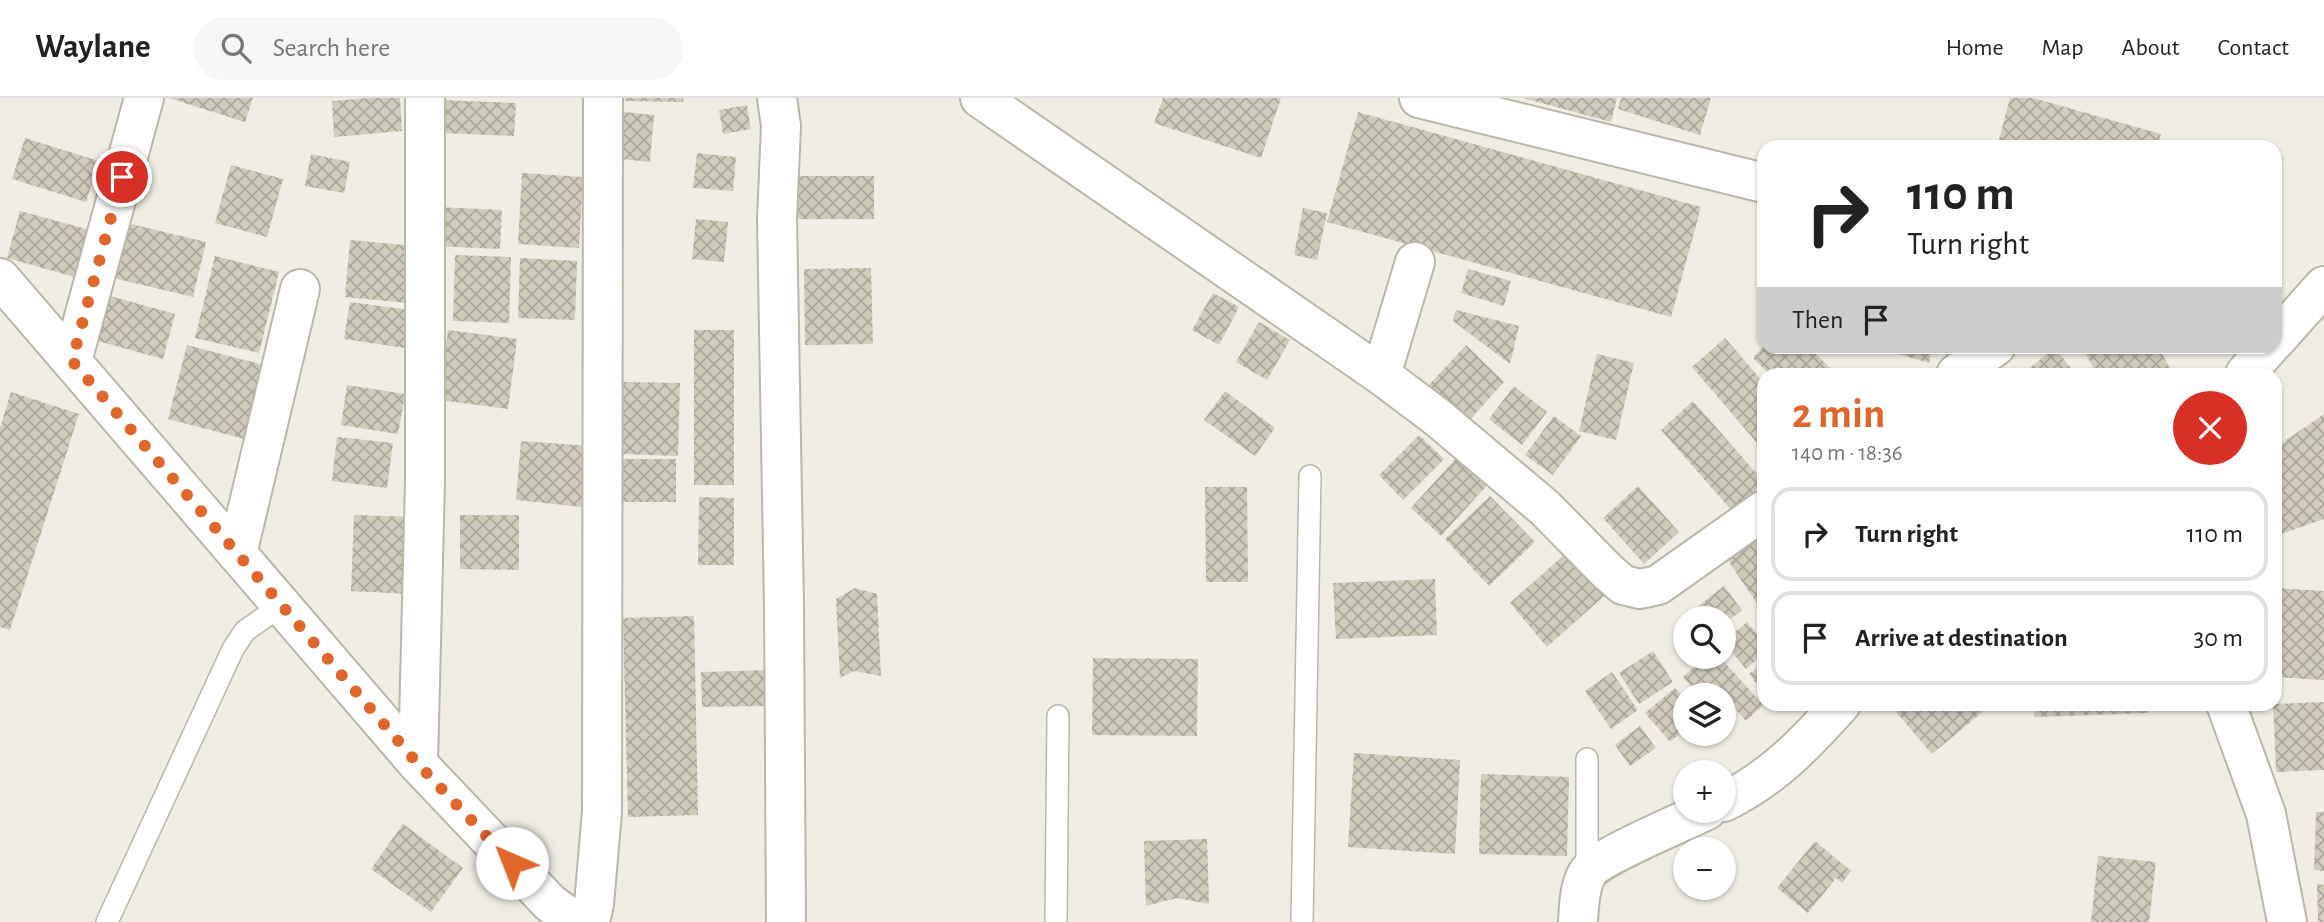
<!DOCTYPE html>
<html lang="en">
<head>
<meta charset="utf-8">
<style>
  body { margin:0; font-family:"Alegreya Sans",sans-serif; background:#f6f6f6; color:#222; height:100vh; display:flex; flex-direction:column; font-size:26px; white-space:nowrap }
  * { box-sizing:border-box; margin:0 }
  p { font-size:23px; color:#767676 }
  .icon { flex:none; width:38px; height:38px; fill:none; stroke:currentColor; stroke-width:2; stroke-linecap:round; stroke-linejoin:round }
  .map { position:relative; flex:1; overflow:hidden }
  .sheet { position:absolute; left:1757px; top:270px; width:525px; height:343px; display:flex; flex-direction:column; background:#fff; border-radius:21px; box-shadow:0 2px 5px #0004 }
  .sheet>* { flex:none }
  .top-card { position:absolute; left:1757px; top:42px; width:525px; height:214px; border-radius:21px; box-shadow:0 2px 5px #0004; background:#fff; color:#222; overflow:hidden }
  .buttons { position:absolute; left:1673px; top:508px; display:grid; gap:14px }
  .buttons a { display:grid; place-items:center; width:63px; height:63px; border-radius:50%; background:#fff; box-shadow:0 2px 5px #0004; font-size:35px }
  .pin { position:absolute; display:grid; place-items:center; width:60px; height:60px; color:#fff; margin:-30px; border:4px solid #fff; border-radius:50%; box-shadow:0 2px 7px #0007 }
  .me { position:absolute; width:77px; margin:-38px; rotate:316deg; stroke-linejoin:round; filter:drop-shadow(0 0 5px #0008) }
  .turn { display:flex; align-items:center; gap:24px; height:147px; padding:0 35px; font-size:32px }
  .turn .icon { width:91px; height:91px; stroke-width:2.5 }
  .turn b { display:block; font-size:49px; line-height:60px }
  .then { display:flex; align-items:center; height:66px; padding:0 35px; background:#0003; gap:14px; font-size:26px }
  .round { display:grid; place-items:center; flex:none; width:74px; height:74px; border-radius:37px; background:#f6f6f6 }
  .summary { display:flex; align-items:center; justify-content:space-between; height:119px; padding:0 35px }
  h1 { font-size:42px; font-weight:600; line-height:52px; color:#e0662b }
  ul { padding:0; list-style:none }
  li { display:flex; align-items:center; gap:21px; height:94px; margin:0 14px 10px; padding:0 21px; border:4px solid #e0e0e0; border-radius:21px }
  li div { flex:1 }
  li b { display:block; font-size:26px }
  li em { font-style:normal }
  header { display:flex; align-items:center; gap:42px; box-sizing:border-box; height:98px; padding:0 35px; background:#fff; border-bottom:2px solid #e0e0e0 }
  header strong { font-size:33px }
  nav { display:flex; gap:38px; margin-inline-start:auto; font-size:24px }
  .search { width:490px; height:63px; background:#f6f6f6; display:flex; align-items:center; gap:18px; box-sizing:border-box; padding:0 24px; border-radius:38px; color:#767676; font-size:26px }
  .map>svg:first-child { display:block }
  .building { fill:url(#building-cross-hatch) }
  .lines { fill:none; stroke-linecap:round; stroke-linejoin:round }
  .lane-casing { stroke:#bab7a8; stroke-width:24 }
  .street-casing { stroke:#bab7a8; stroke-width:42 }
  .lane { stroke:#fff; stroke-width:21 }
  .street { stroke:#fff; stroke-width:38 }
  .route { stroke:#e0662b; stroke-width:12; stroke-dasharray:0 21.6 }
</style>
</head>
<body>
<header>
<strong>Waylane</strong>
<div class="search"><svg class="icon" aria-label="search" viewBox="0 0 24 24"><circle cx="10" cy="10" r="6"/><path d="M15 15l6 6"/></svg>Search here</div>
<nav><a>Home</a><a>Map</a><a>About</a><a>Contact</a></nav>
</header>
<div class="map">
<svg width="2324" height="824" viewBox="0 0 2324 824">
  <defs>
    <pattern id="building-cross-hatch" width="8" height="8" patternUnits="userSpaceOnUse" patternTransform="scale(1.75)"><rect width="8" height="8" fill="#d0cbbb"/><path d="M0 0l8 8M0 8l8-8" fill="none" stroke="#aaa699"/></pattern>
  </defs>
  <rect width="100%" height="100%" fill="#f0eee4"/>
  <path class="building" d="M 169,0 L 253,0 L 245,24 Z
    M 369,0 L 400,0 L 402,33 L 334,39 L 332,3 Z
    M 625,0 L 684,0 L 683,4 L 625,3 Z
    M 1163,0 L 1281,0 L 1261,60 L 1154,25 Z
    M 1523,0 L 1617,0 L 1611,24 Z
    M 1621,0 L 1711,0 L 1700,37 L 1618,11 Z
    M 2010,0 L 2033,0 L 2161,36 L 2157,49 L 1997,49 Z
    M 440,2 L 516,5 L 514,38 L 439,35 Z
    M 747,7 L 751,31 L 723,36 L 719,12 Z
    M 624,14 L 654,17 L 650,64 L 619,61 Z
    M 1358,14 L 1701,109 L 1671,219 L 1327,124 Z
    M 25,40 L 99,63 L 86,104 L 12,81 Z
    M 697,55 L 736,59 L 733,93 L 693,90 Z
    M 311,56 L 350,64 L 344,95 L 305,88 Z
    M 231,67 L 283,81 L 267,139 L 215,125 Z
    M 522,75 L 583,79 L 579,150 L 518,146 Z
    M 797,78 L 874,78 L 874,121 L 797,121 Z
    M 437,109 L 502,112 L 500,151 L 435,148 Z
    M 1303,110 L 1327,115 L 1317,162 L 1294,157 Z
    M 20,113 L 90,132 L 78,180 L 7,160 Z
    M 696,121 L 728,124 L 724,164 L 692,161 Z
    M 123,124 L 206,144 L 193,199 L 109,179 Z
    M 350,142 L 414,148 L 408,205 L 345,199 Z
    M 455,157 L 511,159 L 509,225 L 453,223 Z
    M 215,158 L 279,174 L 259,255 L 195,240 Z
    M 520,160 L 577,163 L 575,222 L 518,220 Z
    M 871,170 L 873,246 L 805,247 L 804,171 Z
    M 1468,171 L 1511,183 L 1504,208 L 1461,195 Z
    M 99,195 L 175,216 L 163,261 L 87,240 Z
    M 1213,195 L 1239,209 L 1219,247 L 1192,232 Z
    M 350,204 L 410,212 L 405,250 L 344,241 Z
    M 1456,212 L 1519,228 L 1510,266 L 1453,223 Z
    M 1259,224 L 1290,242 L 1267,282 L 1236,264 Z
    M 448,232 L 517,241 L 508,311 L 439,302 Z
    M 694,232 L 734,232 L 734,387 L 694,387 Z
    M 1725,240 L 1764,285 L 1764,353 L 1692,269 Z
    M 187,247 L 271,269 L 252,343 L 168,321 Z
    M 1466,247 L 1504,284 L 1466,326 L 1427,289 Z
    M 1764,248 L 1808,248 L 1836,276 L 1769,276 L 1753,260 Z
    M 1872,248 L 1933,248 L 1929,265 Z
    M 2081,248 L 2158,248 L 2173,276 L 2097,276 Z
    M 2055,250 L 2073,273 L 2069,276 L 2022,276 Z
    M 1597,256 L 1634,265 L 1616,342 L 1579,333 Z
    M 623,284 L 680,285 L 678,358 L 622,356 Z
    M 347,287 L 405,296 L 398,336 L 341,327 Z
    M 1514,288 L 1547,314 L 1522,347 L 1489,321 Z
    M 1225,293 L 1275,330 L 1255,358 L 1204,322 Z
    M 11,294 L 79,316 L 10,532 L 0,529 L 0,330 Z
    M 1693,303 L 1764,384 L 1732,413 L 1661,332 Z
    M 2324,316 L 2324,421 L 2275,438 L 2275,350 Z
    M 1554,318 L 1581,338 L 1553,377 L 1525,357 Z
    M 1419,337 L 1444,361 L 1403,402 L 1379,377 Z
    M 337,339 L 393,345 L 387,390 L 332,383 Z
    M 521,343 L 589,348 L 583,409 L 516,402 Z
    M 1458,358 L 1489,385 L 1441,438 L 1411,410 Z
    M 615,361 L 676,361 L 676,404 L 615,404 Z
    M 1638,388 L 1679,434 L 1644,466 L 1603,420 Z
    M 1205,389 L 1247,389 L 1248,484 L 1206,484 Z
    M 1490,398 L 1535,444 L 1489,488 L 1445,441 Z
    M 699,399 L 734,400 L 734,467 L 698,467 Z
    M 354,417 L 413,419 L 410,496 L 351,493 Z
    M 460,417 L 519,417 L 519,472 L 460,471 Z
    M 1764,430 L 1764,516 L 1721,452 Z
    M 1566,455 L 1604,498 L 1547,549 L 1510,505 Z
    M 1435,481 L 1437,537 L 1336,541 L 1333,485 Z
    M 1724,488 L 1742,512 L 1724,526 L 1724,520 L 1691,520 L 1688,516 Z
    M 855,490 L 877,496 L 881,578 L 854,573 L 840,580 L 836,501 Z
    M 2275,490 L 2324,493 L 2324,582 L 2275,579 Z
    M 694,518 L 698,717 L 628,719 L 623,520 Z
    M 1747,524 L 1764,544 L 1764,555 L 1746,571 L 1724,544 Z
    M 1653,553 L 1673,584 L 1639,606 L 1619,575 Z
    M 1706,558 L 1719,558 L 1763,607 L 1746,623 L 1725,600 L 1724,601 L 1724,597 L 1698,597 L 1683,579 Z
    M 1093,560 L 1198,561 L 1197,638 L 1092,637 Z
    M 1764,565 L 1764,595 L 1749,576 Z
    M 772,572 L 772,608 L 702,609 L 701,574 Z
    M 1612,574 L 1638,612 L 1611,631 L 1585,593 Z
    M 1675,590 L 1685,602 L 1685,631 L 1670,644 L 1645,615 Z
    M 2324,604 L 2324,672 L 2276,674 L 2273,606 Z
    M 1772,606 L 1790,606 L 1779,614 Z
    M 1906,606 L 1992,606 L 1932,656 L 1896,614 Z
    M 2034,606 L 2149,606 L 2149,615 L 2034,619 Z
    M 1640,628 L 1656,650 L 1630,668 L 1615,647 Z
    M 1354,655 L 1460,662 L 1455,756 L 1348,749 Z
    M 1481,676 L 1569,679 L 1567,758 L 1479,756 Z
    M 2316,714 L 2324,714 L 2324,773 L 2314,772 Z
    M 403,726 L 463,770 L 431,814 L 371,771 Z
    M 1207,741 L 1209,806 L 1177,800 L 1146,808 L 1144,743 Z
    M 1815,743 L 1851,773 L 1842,785 L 1836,780 L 1808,815 L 1777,790 Z
    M 2098,758 L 2156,764 L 2149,824 L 2091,824 Z
    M 2317,786 L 2324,787 L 2324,824 L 2318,824 Z"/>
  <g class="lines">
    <g class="lane-casing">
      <path id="lane" d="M 1587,661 L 1587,774
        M 107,824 L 233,551 L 245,533 L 282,507
        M 1056,824 L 1058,618
        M 1302,824 L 1310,378"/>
    </g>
    <g class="street-casing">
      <path id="street" d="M 777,0 L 781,28 L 777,121 L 784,508 L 786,824
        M 980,0 L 1381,277 L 1437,319 L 1545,410 L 1607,473 L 1623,487 L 1640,491 L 1658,487 L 1764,412
        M 1419,0 L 1764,85
        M 0,180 L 418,666 L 550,805 L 576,824
        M 2275,243 L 2324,188
        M 72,263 L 144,0
        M 1956,276 L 1996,248
        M 2245,276 L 2270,248
        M 1381,277 L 1415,164
        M 237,456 L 300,191
        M 2226,606 L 2266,716 L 2287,824
        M 418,666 L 425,382 L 425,0
        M 1724,704 C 1773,680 1805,646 1841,606
        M 590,824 L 594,806 L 602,714 L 603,0
        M 1578,824 C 1579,809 1579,790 1587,776 C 1595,760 1686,723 1707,712"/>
    </g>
    <use href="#lane" class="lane"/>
    <use href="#street" class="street"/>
  </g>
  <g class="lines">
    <path class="route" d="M 122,79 L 72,263 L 418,666 L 512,765"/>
  </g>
</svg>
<div class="buttons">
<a><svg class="icon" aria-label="search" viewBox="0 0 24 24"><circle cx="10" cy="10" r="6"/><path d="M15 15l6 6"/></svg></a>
<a><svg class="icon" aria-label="layers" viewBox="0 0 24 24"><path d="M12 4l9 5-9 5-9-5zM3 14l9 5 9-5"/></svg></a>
<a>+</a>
<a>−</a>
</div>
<div class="pin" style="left:122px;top:79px;background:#d93025"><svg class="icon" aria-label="arrive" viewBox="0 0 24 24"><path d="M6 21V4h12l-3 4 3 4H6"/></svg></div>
<svg class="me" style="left:512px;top:765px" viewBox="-20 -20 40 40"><circle r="19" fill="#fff"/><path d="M0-13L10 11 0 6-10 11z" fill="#e0662b"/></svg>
<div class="top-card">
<div class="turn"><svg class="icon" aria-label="right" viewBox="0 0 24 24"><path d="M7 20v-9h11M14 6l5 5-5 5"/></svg><div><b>110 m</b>Turn right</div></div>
<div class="then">Then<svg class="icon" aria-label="arrive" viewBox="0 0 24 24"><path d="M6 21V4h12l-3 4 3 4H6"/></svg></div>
</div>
<section class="sheet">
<div class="summary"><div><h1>2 min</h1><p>140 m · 18:36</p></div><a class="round" style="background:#d93025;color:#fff"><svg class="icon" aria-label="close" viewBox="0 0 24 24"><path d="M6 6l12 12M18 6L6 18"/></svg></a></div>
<ul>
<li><svg class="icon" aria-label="right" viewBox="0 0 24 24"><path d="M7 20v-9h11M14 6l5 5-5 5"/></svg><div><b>Turn right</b></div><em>110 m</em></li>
<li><svg class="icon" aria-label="arrive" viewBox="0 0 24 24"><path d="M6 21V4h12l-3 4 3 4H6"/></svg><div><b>Arrive at destination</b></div><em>30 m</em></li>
</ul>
</section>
</div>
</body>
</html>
